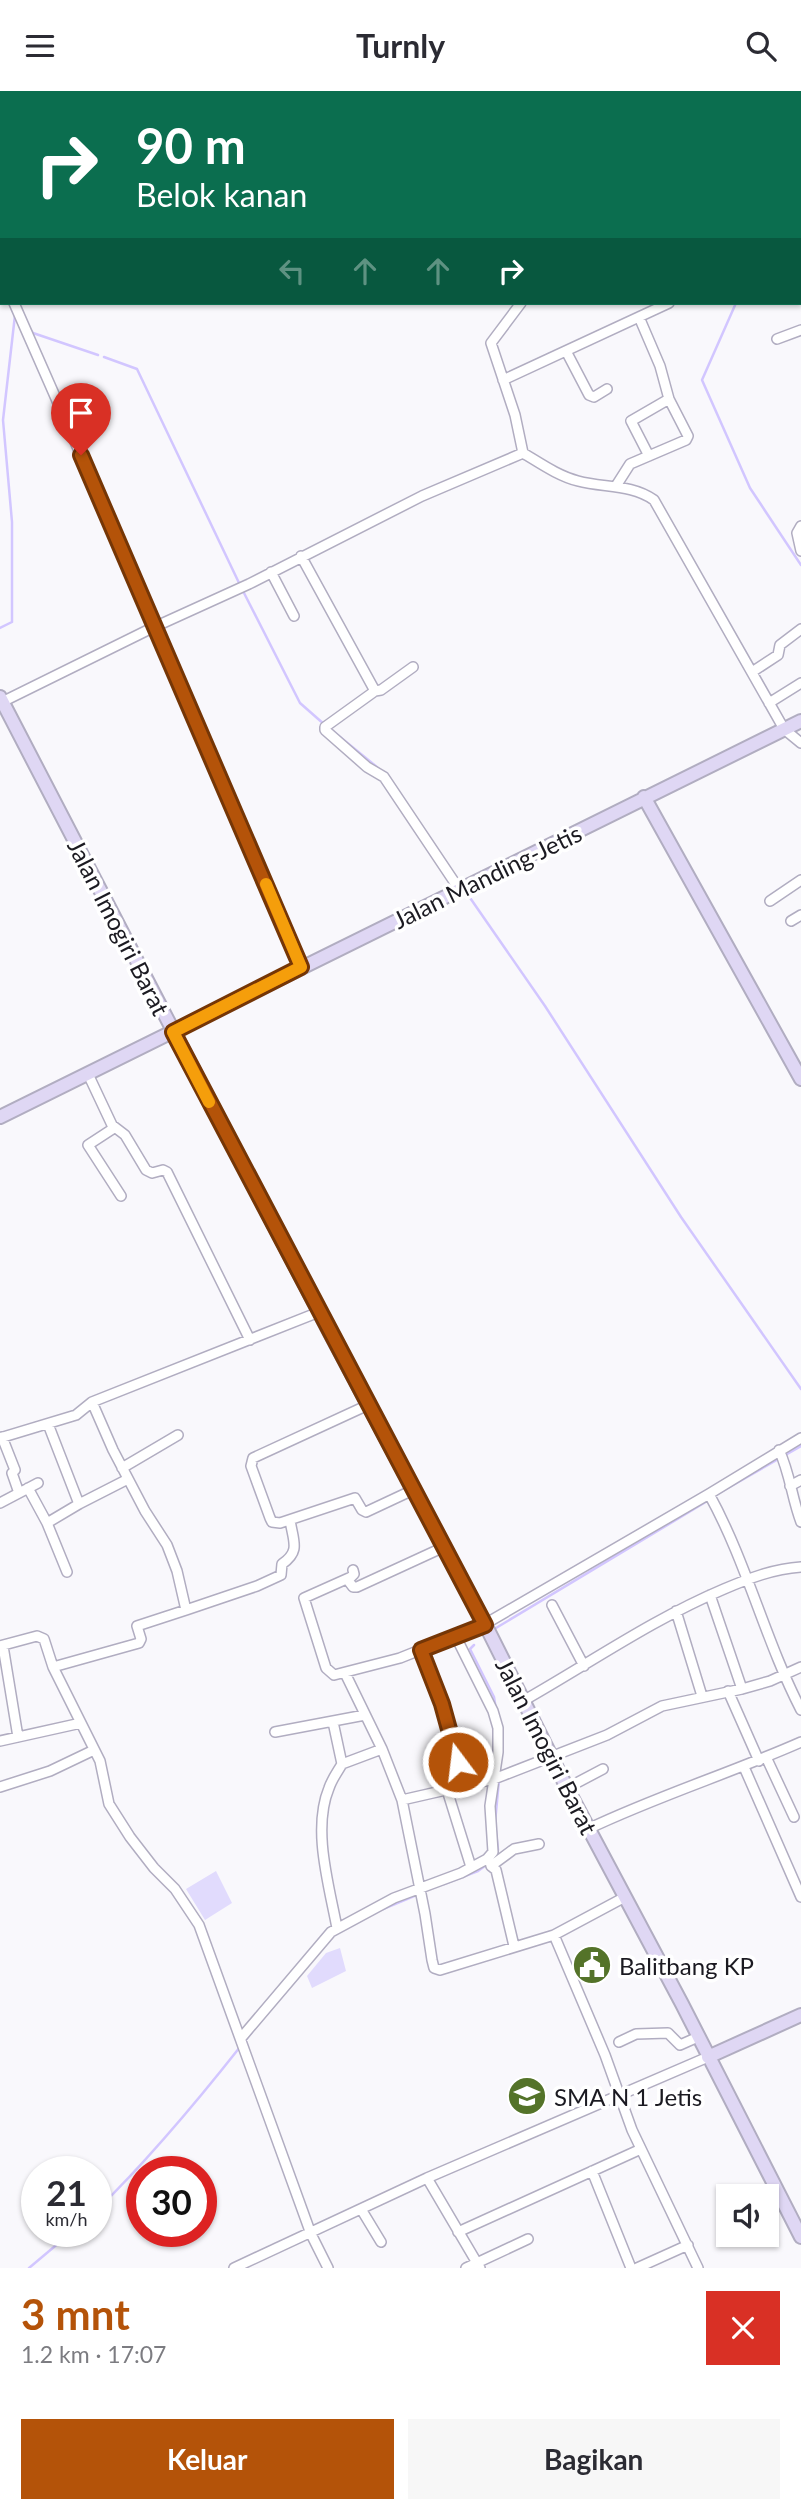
<!DOCTYPE html>
<html lang="id">
<head>
<meta charset="utf-8">
<style>
  body { margin:0; font-family:Lato,sans-serif; background:#f7f7f7; color:#2b2b33; height:100vh; display:flex; flex-direction:column; font-size:26px; white-space:nowrap }
  * { box-sizing:border-box; margin:0 }
  p { font-size:23px; color:#7c7c81 }
  .icon { flex:none; width:38px; height:38px; fill:none; stroke:currentColor; stroke-width:2; stroke-linecap:round; stroke-linejoin:round }
  .map { position:relative; height:2177px; overflow:hidden }
  .sheet { display:flex; flex-direction:column; background:#fff; flex:1 }
  .sheet>* { flex:none }
  .top-card { position:absolute; left:0px; top:0px; width:802px; height:214px; box-shadow:0 2px 5px #0004; background:#0b6e4f; color:#fff; overflow:hidden }
  .fabs { position:absolute; left:716px; top:2093px; display:grid; gap:14px }
  .fabs a { display:grid; place-items:center; width:63px; height:63px; border-radius:0px; background:#fff; box-shadow:0 2px 5px #0004; font-size:35px }
  .speed { position:absolute; left:21px; top:2065px; display:flex; gap:14px; font-size:35px; font-weight:700; text-align:center }
  .speed>* { display:grid; place-content:center; width:91px; height:91px; border-radius:50%; background:#fff; box-shadow:0 2px 5px #0004; line-height:1 }
  .speed small { font-size:18px; font-weight:400 }
  .speed .limit { border:10px solid #d22; background:#fff; color:#111 }
  .pin { position:absolute; display:grid; place-items:center; width:60px; height:60px; color:#fff; margin:-72px -30px; border-radius:50% 50% 50% 0; rotate:-45deg; box-shadow:0 0 7px #0007 }
  .pin .icon { rotate:45deg }
  .me { position:absolute; width:77px; margin:-38px; rotate:345deg; stroke-linejoin:round; filter:drop-shadow(0 0 5px #0008) }
  .turn { display:flex; align-items:center; gap:24px; height:147px; padding:0 21px; font-size:32px }
  .turn .icon { width:91px; height:91px; stroke-width:2.5 }
  .turn b { display:block; font-size:49px; line-height:60px }
  .lanes { display:flex; align-items:center; height:66px; padding:0 21px; background:#0003; justify-content:center; gap:35px; direction:ltr }
  .lanes .off { opacity:.35 }
  .round { display:grid; place-items:center; flex:none; width:74px; height:74px; border-radius:0px; background:#f7f7f7 }
  .overview { display:flex; align-items:center; justify-content:space-between; height:119px; padding:0 21px }
  h1 { font-size:42px; font-weight:700; line-height:52px; color:#b45309 }
  .action { display:flex; gap:14px; margin-top:auto; padding:14px 21px }
  .action a { flex:1; height:80px; border-radius:0px; background:#b45309; color:#fff; font-size:28px; font-weight:700; line-height:80px; text-align:center }
  .action a+a { background:#f7f7f7; color:#2b2b33 }
  header { display:flex; justify-content:space-between; align-items:center; height:91px; padding:0 21px; background:#fff; font-size:32px; font-weight:700 }
  .map>svg:first-child { display:block }
  .green { fill:#e1dbfd }
  .lines { fill:none; stroke-linecap:round; stroke-linejoin:round }
  .stream { stroke:#d2c6ff; stroke-width:2.5 }
  .street-casing { stroke:#b1adc1; stroke-width:12 }
  .secondary-casing { stroke:#b1adc1; stroke-width:16 }
  .street { stroke:#fff; stroke-width:9 }
  .secondary { stroke:#dfd7f4; stroke-width:12 }
  .route-casing { stroke:#753606; stroke-width:18 }
  .route { stroke:#b45309; stroke-width:12 }
  .slow { stroke:#f59e0b; stroke-width:12 }
  .labels { text-anchor:middle; dominant-baseline:central; stroke-width:7; stroke-linejoin:round; paint-order:stroke }
  .street-label { font-size:24px; fill:#1b1a21; stroke:#fff }
  .poi-label { font-size:24px; fill:#1b1a21; stroke:#fff; text-anchor:start }
</style>
</head>
<body>
<header><svg class="icon" aria-label="menu" viewBox="0 0 24 24"><path d="M4 6h16M4 12h16M4 18h16"/></svg>Turnly<svg class="icon" aria-label="search" viewBox="0 0 24 24"><circle cx="10" cy="10" r="6"/><path d="M15 15l6 6"/></svg></header>
<div class="map">
<svg width="801" height="2177" viewBox="0 0 801 2177">
  <rect width="100%" height="100%" fill="#f9f8fc"/>
  <path class="green" d="M 216,1780 L 232,1812 L 205,1829 L 186,1798 Z
    M 340,1857 L 346,1880 L 312,1897 L 307,1885 L 326,1862 Z"/>
  <g class="lines">
    <path class="stream" d="M 33,2 L 34,0
      M 669,2 L 669,0
      M 736,212 L 702,289 L 750,397 L 801,474
      M 30,238 L 33,242 L 98,264
      M 104,266 L 137,278 L 240,494
      M 243,500 L 300,612 L 325,634
      M 0,537 L 12,531 L 12,431 L 3,329 L 15,224
      M 329,637 L 388,685
      M 466,801 L 545,915 L 681,1126 L 801,1298
      M 714,1405 L 801,1355
      M 496,1537 L 709,1409
      M 474,1554 L 470,1558 L 494,1606 L 496,1619
      M 494,1768 L 498,1759 L 495,1732 L 499,1689
      M 444,1793 L 478,1780 L 489,1772
      M 383,1818 L 419,1803
      M 244,1951 L 255,1937
      M 96,2120 C 148,2069 195,2013 240,1956
      M 29,2177 L 73,2140"/>
    <g class="street-casing">
      <path id="street" d="M 478,0 L 478,2
        M 585,0 L 586,2
        M 800,41 L 801,41
        M 800,116 L 801,116
        M 800,130 L 801,135
        M 0,177 L 2,182
        M 800,184 L 801,184
        M 14,212 L 156,535 L 301,876
        M 521,212 L 491,252 L 515,324 L 523,362 C 540,372 558,385 578,390 C 604,397 631,393 654,409 L 784,638 L 801,652
        M 777,248 L 801,239
        M 566,260 L 589,304 L 594,306 L 607,298
        M 503,289 L 669,212
        M 649,365 L 631,330 L 669,308
        M 616,395 L 630,373 L 686,349 L 688,345 L 669,308 L 660,275 L 639,226
        M 801,435 L 797,442 L 801,460
        M 301,465 L 375,600 L 325,636 L 325,639 L 367,676 L 384,686 L 459,798
        M 271,481 L 294,525
        M 752,581 L 778,564 L 780,554 L 801,538
        M 375,600 L 381,599 L 413,576
        M 2,611 L 150,538 L 249,493 L 422,405 L 523,362
        M 769,612 L 801,592
        M 770,810 L 801,789
        M 791,830 L 801,824
        M 88,983 L 112,1034 L 125,1044 L 146,1079 L 152,1082 L 163,1079 L 167,1081 L 250,1249
        M 114,1037 L 88,1054 L 121,1105
        M 368,1314 L 253,1367 L 251,1375 L 270,1427 L 272,1431 L 280,1432 L 355,1407 L 362,1419 L 366,1421 L 413,1399
        M 2,1346 L 15,1379
        M 0,1347 L 76,1324 L 92,1311 L 319,1221
        M 779,1359 C 790,1382 792,1408 801,1431
        M 122,1377 L 178,1344
        M 12,1382 L 19,1402
        M 790,1395 L 801,1389
        M 28,1397 L 47,1432 L 67,1481
        M 709,1403 C 747,1472 765,1549 801,1619
        M 0,1412 L 38,1392
        M 79,1413 L 128,1388
        M 47,1432 L 79,1413 L 48,1333
        M 353,1479 L 354,1483 L 351,1486 L 304,1507 L 326,1577 L 334,1584 L 400,1567 L 485,1533 L 709,1403 L 801,1347
        M 347,1488 L 353,1496 L 357,1496 L 444,1456
        M 710,1504 L 742,1598
        M 552,1514 L 584,1575
        M 186,1519 L 257,1495 L 281,1484 L 282,1473 C 301,1460 293,1450 290,1429
        M 676,1520 L 702,1605
        M 0,1555 L 37,1545 L 44,1548 L 53,1576 L 100,1670 L 109,1713 L 130,1746 L 154,1777 L 175,1798 L 199,1834 L 311,2143 L 328,2177
        M 3,1555 L 18,1646
        M 420,1559 L 445,1623 L 464,1695
        M 53,1576 L 139,1552 L 141,1548 L 137,1535 L 186,1519 L 177,1480 L 167,1454 L 145,1420 L 113,1359 L 92,1311
        M 345,1582 L 382,1658 L 402,1709
        M 728,1600 L 759,1670
        M 523,1610 C 590,1572 653,1528 724,1498 C 750,1487 773,1478 801,1476
        M 333,1631 L 342,1673 C 338,1680 332,1688 329,1697 C 312,1738 329,1794 337,1837
        M 275,1641 L 365,1624
        M 0,1650 L 81,1632
        M 766,1666 L 794,1726
        M 342,1673 L 382,1658
        M 744,1676 L 801,1806
        M 0,1696 L 50,1680 L 94,1659
        M 567,1697 L 603,1678
        M 447,1699 L 471,1776
        M 588,1738 C 657,1705 731,1682 801,1651
        M 489,1767 L 491,1775 L 496,1779 L 514,1855
        M 491,1775 L 514,1758 L 539,1753
        M 625,1806 L 554,1844 L 440,1879 L 434,1877 L 432,1869 L 425,1823 L 402,1709 L 494,1688 L 607,1644 L 662,1615 L 742,1598 L 770,1590 L 801,1576
        M 554,1844 L 605,1964 L 632,2039 L 698,2177
        M 241,1947 L 331,1841 L 394,1807 L 461,1782 L 487,1768 L 493,1761 L 490,1715 L 498,1661 L 498,1637 L 493,1620 L 456,1546
        M 619,1951 L 636,1943 L 668,1942 L 680,1954 L 698,1946
        M 592,2080 L 631,2177
        M 427,2087 L 480,2177
        M 361,2118 L 381,2151
        M 458,2141 L 641,2058
        M 234,2177 L 427,2087 L 708,1966
        M 466,2177 L 528,2148
        M 637,2177 L 688,2154"/>
    </g>
    <g class="secondary-casing">
      <path id="secondary" d="M 0,606 L 330,1242 L 485,1533 L 567,1697 L 682,1913 L 801,2146
        M 644,706 L 801,988
        M 0,1026 L 801,630
        M 708,1966 L 801,1924"/>
    </g>
    <use href="#street" class="street"/>
    <use href="#secondary" class="secondary"/>
  </g>
  <g class="lines">
    <g class="route-casing">
      <path id="route" d="M 81,364 L 301,876 L 173,941 L 485,1534 L 421,1559 L 442,1613 L 458,1671"/>
    </g>
    <use href="#route" class="route"/>
    <path class="slow" d="M 209,1011 L 173,941 L 301,876 L 266,793"/>
  </g>
  <defs>
    <g id="civic-disc" transform="scale(2.0125)"><circle r="9.5" fill="#547329" stroke="#fff"/><path d="M-.6-6.5H3V-4.5H.6V-3L4-1V1h2V6H-6V1h2V-1L-.6-3ZM-1.2 2.5V6h2.4V2.5Z" fill="#fff"/></g>
    <g id="school-disc" transform="scale(2.0125)"><circle r="9.5" fill="#547329" stroke="#fff"/><path d="M0-5L7-2L0 1L-7-2ZM-4 1L0 2.5L4 1V4Q0 6-4 4Z" fill="#fff"/></g>
  </defs>
  <g fill-rule="evenodd">
    <use href="#civic-disc" x="592" y="1874"/>
    <use href="#school-disc" x="527" y="2005"/>
  </g>
  <g class="labels">
    <g class="street-label">
      <text transform="translate(487 785) rotate(-26)">Jalan Manding-Jetis</text>
      <text transform="translate(119 836) rotate(63)">Jalan Imogiri Barat</text>
      <text transform="translate(547 1655) rotate(63)">Jalan Imogiri Barat</text>
    </g>
    <g class="poi-label">
      <text x="619" y="1874">Balitbang KP</text>
      <text x="554" y="2005">SMA N 1 Jetis</text>
    </g>
  </g>
</svg>
<div class="fabs">
<a><svg class="icon" aria-label="sound" viewBox="0 0 24 24"><path d="M4 9h4l5-4v14l-5-4H4zM17 9q2 3 0 6"/></svg></a>
</div>
<div class="speed"><div>21<small>km/h</small></div><div class="limit">30</div></div>
<div class="pin" style="left:81px;top:364px;background:#d93025"><svg class="icon" aria-label="arrive" viewBox="0 0 24 24"><path d="M6 21V4h12l-3 4 3 4H6"/></svg></div>
<svg class="me" style="left:458px;top:1671px" viewBox="-20 -20 40 40"><circle r="17" fill="#b45309" stroke="#fff" stroke-width="3"/><path d="M0-11L8 9 0 5-8 9z" fill="#fff"/></svg>
<div class="top-card">
<div class="turn"><svg class="icon" aria-label="right" viewBox="0 0 24 24"><path d="M7 20v-9h11M14 6l5 5-5 5"/></svg><div><b>90 m</b>Belok kanan</div></div>
<div class="lanes"><svg class="icon off" aria-label="left" viewBox="0 0 24 24"><path d="M17 20v-9H6M10 6l-5 5 5 5"/></svg><svg class="icon off" aria-label="ahead" viewBox="0 0 24 24"><path d="M12 20V5M6 11l6-6 6 6"/></svg><svg class="icon off" aria-label="ahead" viewBox="0 0 24 24"><path d="M12 20V5M6 11l6-6 6 6"/></svg><svg class="icon" aria-label="right" viewBox="0 0 24 24"><path d="M7 20v-9h11M14 6l5 5-5 5"/></svg></div>
</div>
</div>
<section class="sheet">
<div class="overview"><div><h1>3 mnt</h1><p>1.2 km · 17:07</p></div><a class="round" style="background:#d93025;color:#fff"><svg class="icon" aria-label="close" viewBox="0 0 24 24"><path d="M6 6l12 12M18 6L6 18"/></svg></a></div>
<div class="action"><a>Keluar</a><a>Bagikan</a></div>
</section>
</body>
</html>
